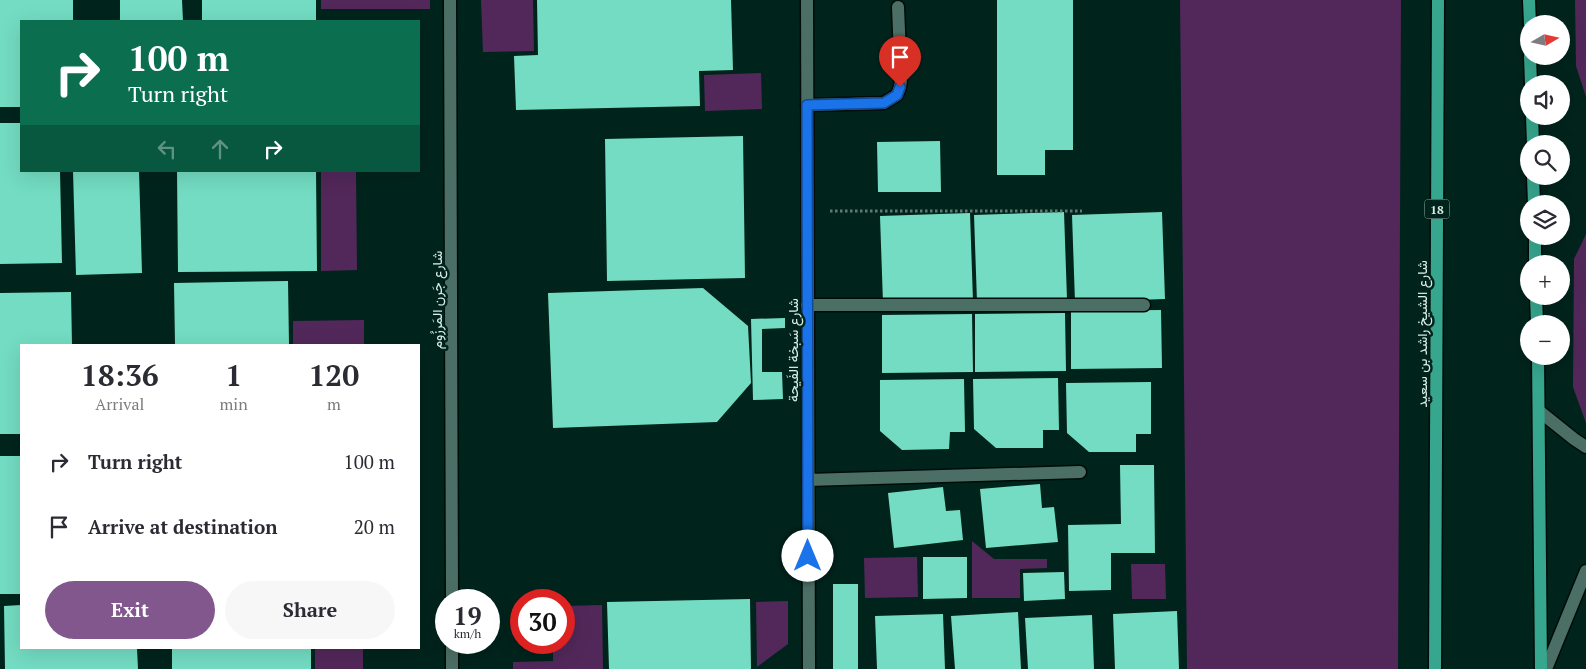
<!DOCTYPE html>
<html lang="en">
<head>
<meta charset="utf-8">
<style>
  body { margin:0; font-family:"PT Serif",Vazirmatn,serif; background:#f7f7f7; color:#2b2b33; height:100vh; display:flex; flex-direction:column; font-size:19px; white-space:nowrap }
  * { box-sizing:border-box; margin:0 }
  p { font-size:16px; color:#7c7c81 }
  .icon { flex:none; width:28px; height:28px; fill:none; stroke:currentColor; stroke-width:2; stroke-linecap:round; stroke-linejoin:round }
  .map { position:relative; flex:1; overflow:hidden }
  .side { position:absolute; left:20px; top:344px; width:400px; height:305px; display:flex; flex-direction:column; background:#fff; border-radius:0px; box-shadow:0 5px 20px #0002 }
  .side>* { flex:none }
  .guide { position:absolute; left:20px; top:20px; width:400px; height:152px; border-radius:0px; box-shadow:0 5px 20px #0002; background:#0b6e4f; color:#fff; overflow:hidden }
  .needle { width:32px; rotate:81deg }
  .buttons { position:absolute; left:1520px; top:15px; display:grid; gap:10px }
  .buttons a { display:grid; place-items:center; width:50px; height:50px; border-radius:50%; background:#fff; box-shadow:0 5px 20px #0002; font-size:25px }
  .speed { position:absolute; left:435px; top:589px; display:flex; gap:10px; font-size:25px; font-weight:700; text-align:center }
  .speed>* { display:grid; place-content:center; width:65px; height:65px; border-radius:50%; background:#fff; box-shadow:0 5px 20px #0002; line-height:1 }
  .speed small { font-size:12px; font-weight:400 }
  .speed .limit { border:8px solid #d22; background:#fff; color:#111 }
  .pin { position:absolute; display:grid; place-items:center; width:42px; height:42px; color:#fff; margin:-51px -21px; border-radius:50% 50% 50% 0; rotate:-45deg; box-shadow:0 0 5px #0007 }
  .pin .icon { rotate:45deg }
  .me { position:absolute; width:55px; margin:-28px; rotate:0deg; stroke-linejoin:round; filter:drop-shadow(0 0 4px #0008) }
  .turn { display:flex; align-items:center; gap:18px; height:105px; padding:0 25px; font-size:22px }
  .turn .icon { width:65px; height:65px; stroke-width:2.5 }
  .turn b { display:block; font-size:35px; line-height:42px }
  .lanes { display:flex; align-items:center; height:48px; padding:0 25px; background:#0003; justify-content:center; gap:25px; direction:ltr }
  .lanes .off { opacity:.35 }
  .eta { display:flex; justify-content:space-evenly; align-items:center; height:85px; text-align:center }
  .eta b { font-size:30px; font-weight:700; line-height:35px }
  .primary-button { display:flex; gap:10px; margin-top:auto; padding:10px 25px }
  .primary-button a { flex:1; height:58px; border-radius:30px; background:#81578e; color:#fff; font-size:20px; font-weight:700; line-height:58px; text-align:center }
  .primary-button a+a { background:#f7f7f7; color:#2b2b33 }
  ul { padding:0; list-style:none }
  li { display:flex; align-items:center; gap:15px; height:65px; padding:0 25px }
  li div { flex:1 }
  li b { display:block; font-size:19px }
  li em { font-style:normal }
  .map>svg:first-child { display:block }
  .green { fill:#52285a }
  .building { fill:#73dcc2 }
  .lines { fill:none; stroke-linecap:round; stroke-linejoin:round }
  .service-casing { stroke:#000c07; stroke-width:15 }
  .minor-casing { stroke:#000c07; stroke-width:15 }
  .primary-casing { stroke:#000c07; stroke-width:15 }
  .path { stroke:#5d7972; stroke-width:3; stroke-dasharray:2.5 2.5; stroke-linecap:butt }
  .service { stroke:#4c6f65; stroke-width:12 }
  .minor { stroke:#4c6f65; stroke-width:12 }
  .primary { stroke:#37a68e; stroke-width:12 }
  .route-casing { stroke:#114b97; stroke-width:12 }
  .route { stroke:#1a73e8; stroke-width:9 }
  .labels { text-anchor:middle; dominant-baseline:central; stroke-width:5; stroke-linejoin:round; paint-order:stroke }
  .shield { fill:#00241c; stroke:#99b1aa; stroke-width:1 }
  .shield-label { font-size:12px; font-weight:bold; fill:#daede7 }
  .street-label { font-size:14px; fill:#daede7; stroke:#00241c }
</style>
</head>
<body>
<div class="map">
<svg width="1586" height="669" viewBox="0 0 1586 669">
  <rect width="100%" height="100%" fill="#00241c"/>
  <path class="green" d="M 321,0 L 430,0 L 430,9 L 321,9 Z
    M 481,0 L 533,0 L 534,51 L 483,52 Z
    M 1180,0 L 1401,0 L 1398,669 L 1187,669 Z
    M 1575,0 L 1586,0 L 1586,97 L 1576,66 Z
    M 761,73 L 762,109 L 705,111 L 704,75 Z
    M 321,171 L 356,171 L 357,270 L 321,271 Z
    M 1586,234 L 1586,423 L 1573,387 L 1574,259 Z
    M 364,320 L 364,345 L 293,345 L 293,321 Z
    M 972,541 L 994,559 L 1047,559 L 1047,568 L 1020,569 L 1020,598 L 972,598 Z
    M 917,557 L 918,597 L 865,598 L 864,558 Z
    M 1131,564 L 1165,564 L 1166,599 L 1132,599 Z
    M 788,601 L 788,644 L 757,667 L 756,602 Z
    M 602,605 L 603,669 L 513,669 L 513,662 L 553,661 L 553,643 L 564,642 L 564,606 Z
    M 315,648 L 363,648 L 363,669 L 315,669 Z"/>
  <path class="building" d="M 0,0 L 73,0 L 73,21 L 21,21 L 21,107 L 0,107 Z
    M 120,0 L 182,0 L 183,21 L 120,21 Z
    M 202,0 L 316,0 L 316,21 L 202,21 Z
    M 537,0 L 731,0 L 733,70 L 699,71 L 700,106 L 516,110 L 514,56 L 538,55 Z
    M 997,0 L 1073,0 L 1073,150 L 1045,150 L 1045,175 L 997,175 Z
    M 0,123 L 21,123 L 21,171 L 60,171 L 62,263 L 0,264 Z
    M 743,136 L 745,278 L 607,281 L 605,139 Z
    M 940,141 L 941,192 L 878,192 L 877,142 Z
    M 73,171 L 139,171 L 142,273 L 76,275 Z
    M 177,171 L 316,171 L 317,271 L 178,272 Z
    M 1064,212 L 1067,299 L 977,302 L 974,215 Z
    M 1162,212 L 1165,299 L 1075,302 L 1072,215 Z
    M 970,213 L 973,301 L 883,303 L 880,216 Z
    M 288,281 L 289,345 L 175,345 L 174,283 Z
    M 703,288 L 748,326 L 751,383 L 717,422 L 553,428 L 548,293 Z
    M 71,292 L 72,345 L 21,345 L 21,434 L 0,434 L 0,293 Z
    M 1161,310 L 1162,368 L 1071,369 L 1071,311 Z
    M 1065,313 L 1066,371 L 975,372 L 975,314 Z
    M 972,314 L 973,372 L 882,373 L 882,315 Z
    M 785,318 L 785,328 L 762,329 L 762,372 L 782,372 L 783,399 L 753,400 L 751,319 Z
    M 1058,378 L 1059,430 L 1043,430 L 1043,448 L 996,448 L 974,429 L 973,379 Z
    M 964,379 L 965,432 L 950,432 L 949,449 L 902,450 L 880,431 L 880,380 Z
    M 1151,382 L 1151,434 L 1136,434 L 1136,452 L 1089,452 L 1067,433 L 1066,383 Z
    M 0,456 L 21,456 L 21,594 L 0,594 Z
    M 1120,465 L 1154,465 L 1155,553 L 1111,553 L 1111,590 L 1069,591 L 1068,525 L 1121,524 Z
    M 1040,484 L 1042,508 L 1054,507 L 1058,542 L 986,548 L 980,489 Z
    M 943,487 L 946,511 L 960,510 L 963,540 L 894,548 L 888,493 Z
    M 923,557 L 967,557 L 967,598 L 923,599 Z
    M 1064,572 L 1065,599 L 1024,601 L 1023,573 Z
    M 833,584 L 858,584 L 858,669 L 833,669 Z
    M 750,599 L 751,669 L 609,669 L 607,602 Z
    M 21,605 L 21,648 L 137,648 L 138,669 L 5,669 L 4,606 Z
    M 1177,611 L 1179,669 L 1115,669 L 1113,614 Z
    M 1018,612 L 1021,669 L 955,669 L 951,616 Z
    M 943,614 L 945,669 L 877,669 L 875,616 Z
    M 1092,615 L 1094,669 L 1028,669 L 1025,618 Z
    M 172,648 L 311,648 L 311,669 L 172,669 Z"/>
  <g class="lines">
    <g class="service-casing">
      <path id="service" d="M 807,105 L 884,103 L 897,95 L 900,87 L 901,80 L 898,7
        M 1539,411 L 1574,439 L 1586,447
        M 1546,669 L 1586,571"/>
    </g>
    <g class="minor-casing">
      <path id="minor" d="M 450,0 L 452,600
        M 807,0 L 809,669
        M 807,305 L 1144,305
        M 808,480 L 1080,472
        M 452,642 L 452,669"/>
    </g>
    <g class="primary-casing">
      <path id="primary" d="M 1529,0 L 1530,24
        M 1530,56 L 1531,84
        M 1532,116 L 1533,144
        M 1533,176 L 1534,204
        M 1535,236 L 1535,264
        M 1536,296 L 1537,324
        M 1538,356 L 1541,669
        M 1435,669 L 1438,0"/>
    </g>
    <path class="path" d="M 830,211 L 1082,211"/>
    <use href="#service" class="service"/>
    <use href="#minor" class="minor"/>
    <use href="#primary" class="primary"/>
  </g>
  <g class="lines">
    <g class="route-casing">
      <path id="route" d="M 808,556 L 807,105 L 884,103 L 897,95 L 900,87"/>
    </g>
    <use href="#route" class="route"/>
  </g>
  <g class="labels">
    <rect class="shield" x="1424.5" y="199.5" width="25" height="19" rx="4"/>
    <g class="shield-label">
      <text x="1437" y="209">18</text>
    </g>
    <g class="street-label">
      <text transform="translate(436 300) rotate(-90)">شارع جَرن المَرزُوم</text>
      <text transform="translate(1421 334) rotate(-90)">شارع الشيخ راشد بن سعيد</text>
      <text transform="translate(792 350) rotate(-90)">شارع سَبخة الفَيحة</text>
    </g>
  </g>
</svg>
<div class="buttons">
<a><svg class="needle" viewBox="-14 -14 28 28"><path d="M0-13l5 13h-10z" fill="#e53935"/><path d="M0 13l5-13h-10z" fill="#7c7c81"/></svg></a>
<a><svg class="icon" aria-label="sound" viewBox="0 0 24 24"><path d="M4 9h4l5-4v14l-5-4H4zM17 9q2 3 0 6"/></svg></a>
<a><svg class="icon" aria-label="search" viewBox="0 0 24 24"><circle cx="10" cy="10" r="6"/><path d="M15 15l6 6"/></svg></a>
<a><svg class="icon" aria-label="layers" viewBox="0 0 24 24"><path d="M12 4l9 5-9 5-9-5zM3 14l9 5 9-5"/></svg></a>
<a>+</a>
<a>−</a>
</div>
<div class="speed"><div>19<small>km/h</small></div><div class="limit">30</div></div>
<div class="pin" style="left:900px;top:87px;background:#d93025"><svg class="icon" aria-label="arrive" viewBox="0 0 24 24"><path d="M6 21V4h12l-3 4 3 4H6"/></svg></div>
<svg class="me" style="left:808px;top:556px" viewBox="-20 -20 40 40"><circle r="19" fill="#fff"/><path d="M0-13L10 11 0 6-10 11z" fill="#1a73e8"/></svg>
<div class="guide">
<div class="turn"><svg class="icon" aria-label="right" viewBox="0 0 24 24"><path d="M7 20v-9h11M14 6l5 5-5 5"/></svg><div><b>100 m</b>Turn right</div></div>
<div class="lanes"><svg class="icon off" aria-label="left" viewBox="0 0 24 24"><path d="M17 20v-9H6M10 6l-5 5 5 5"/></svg><svg class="icon off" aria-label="ahead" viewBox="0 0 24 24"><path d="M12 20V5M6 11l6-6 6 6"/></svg><svg class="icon" aria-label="right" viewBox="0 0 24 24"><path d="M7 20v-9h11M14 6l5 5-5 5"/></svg></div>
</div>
<section class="side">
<div class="eta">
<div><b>18:36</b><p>Arrival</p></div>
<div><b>1</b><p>min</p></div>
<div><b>120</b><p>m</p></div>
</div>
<ul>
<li><svg class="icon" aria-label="right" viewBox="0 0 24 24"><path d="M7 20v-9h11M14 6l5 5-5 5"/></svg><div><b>Turn right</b></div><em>100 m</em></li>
<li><svg class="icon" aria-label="arrive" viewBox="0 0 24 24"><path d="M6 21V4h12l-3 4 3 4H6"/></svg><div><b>Arrive at destination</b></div><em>20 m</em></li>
</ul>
<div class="primary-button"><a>Exit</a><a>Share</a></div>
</section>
</div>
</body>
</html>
